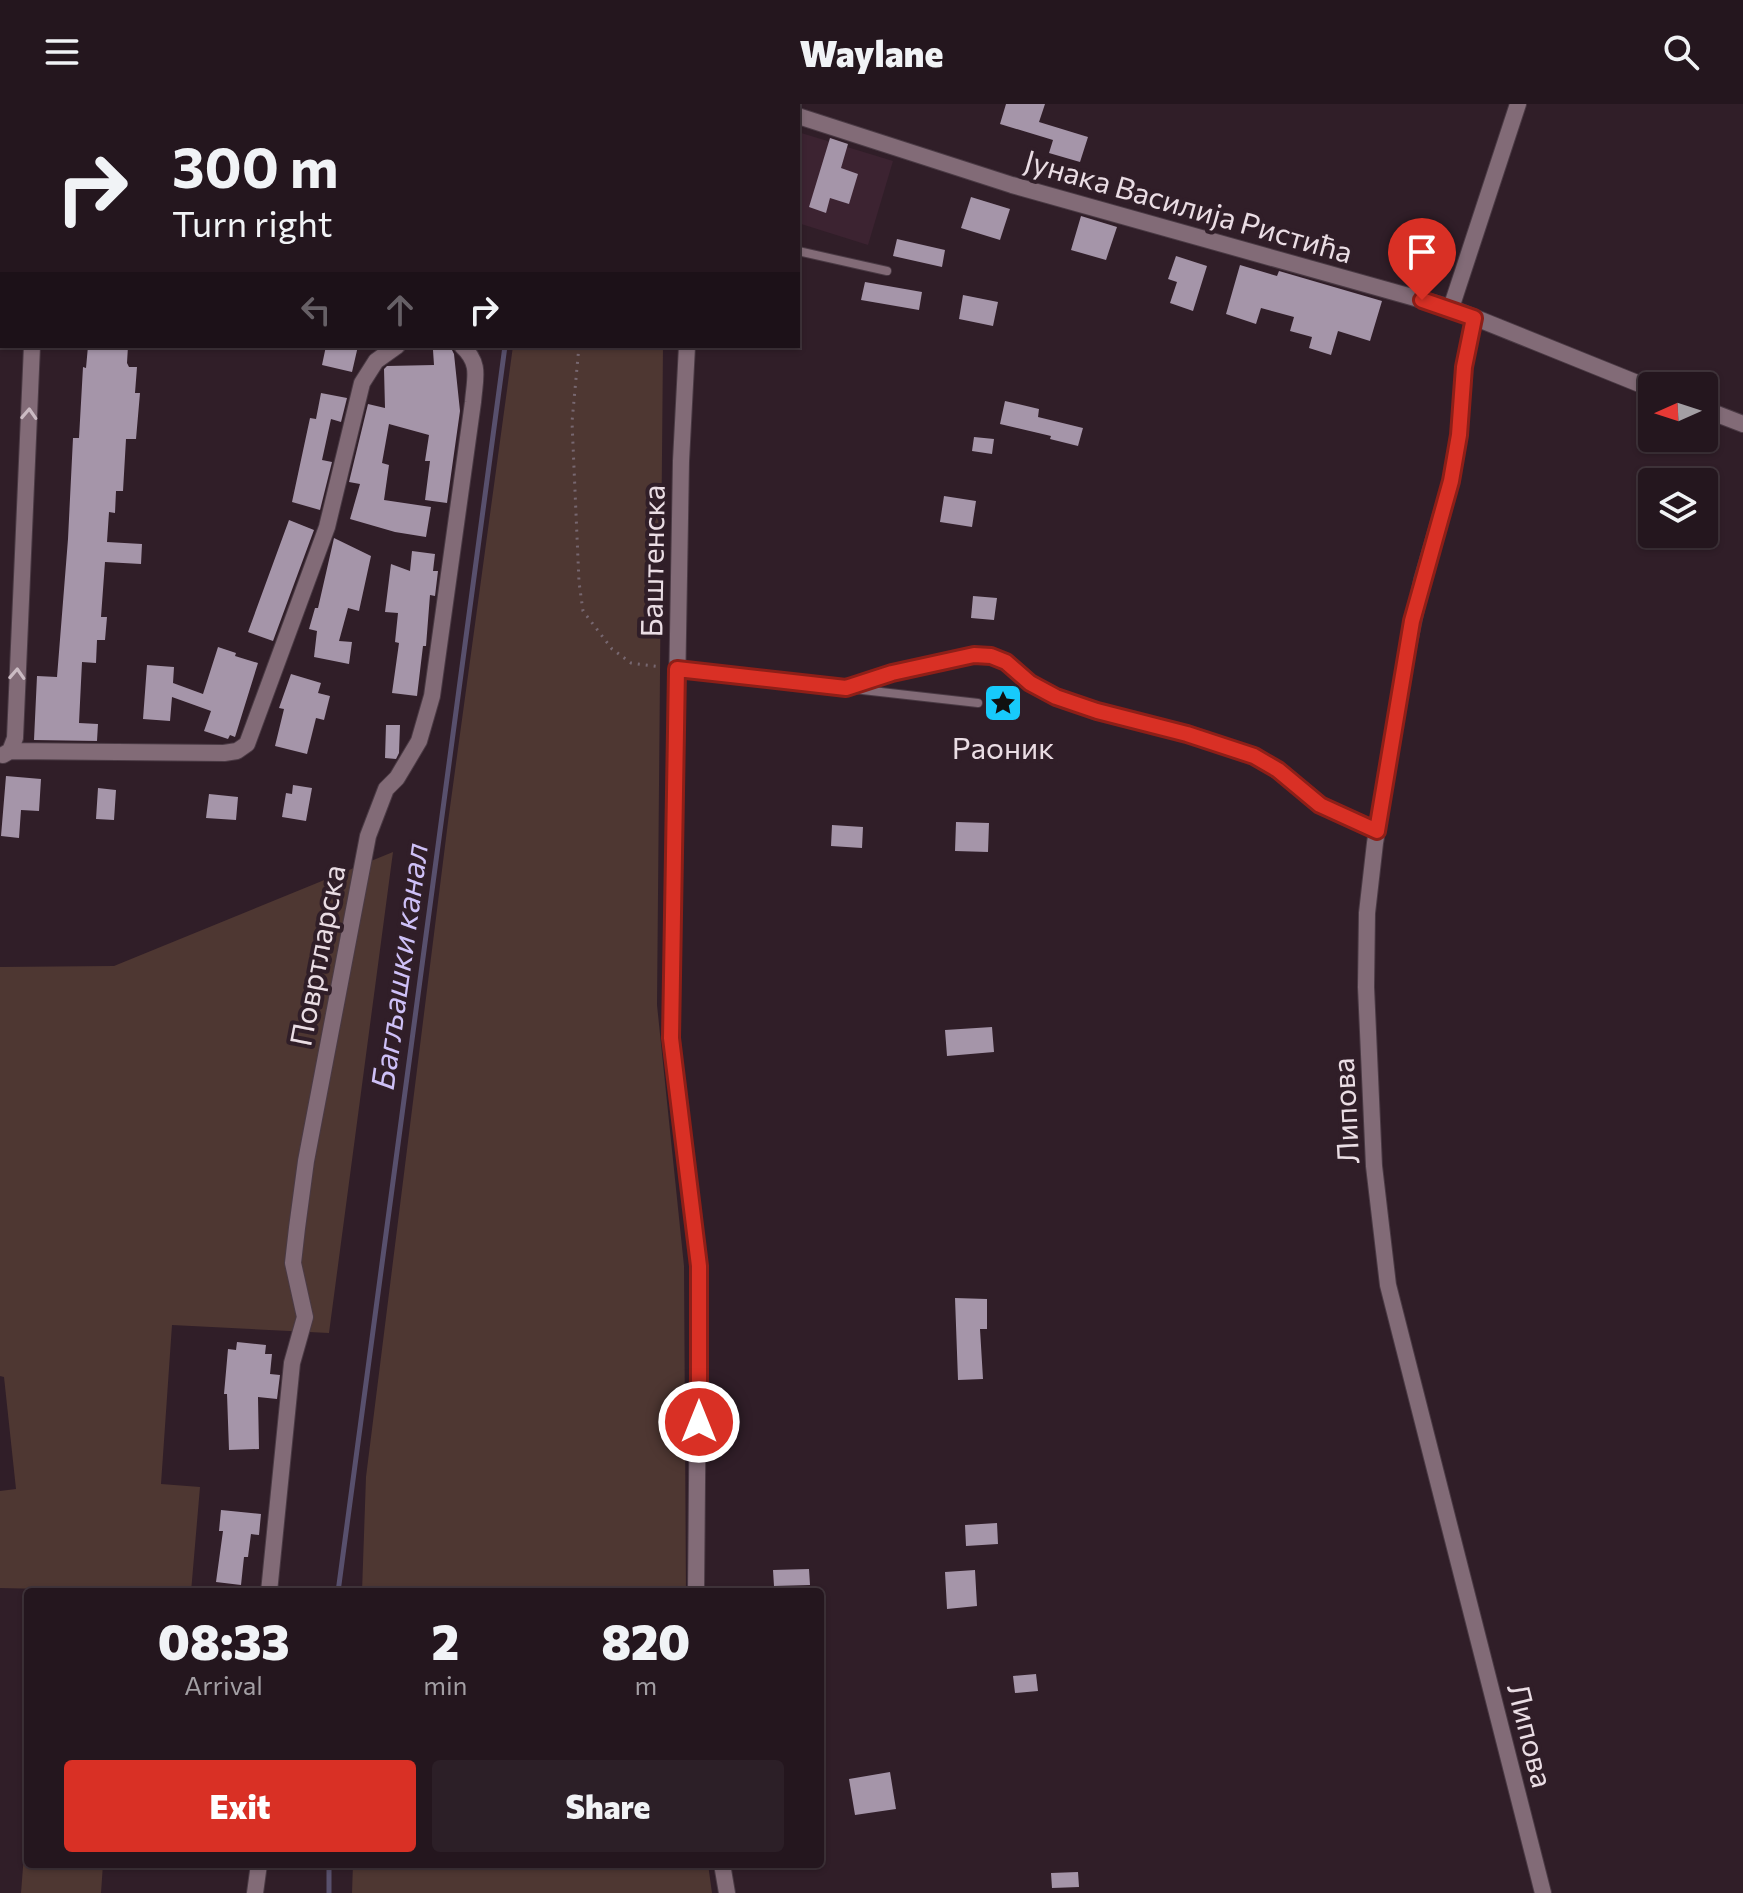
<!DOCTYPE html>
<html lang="en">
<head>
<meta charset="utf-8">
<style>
  body { margin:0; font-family:Commissioner,sans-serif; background:#2c1f27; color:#f1f3f6; height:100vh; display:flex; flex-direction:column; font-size:30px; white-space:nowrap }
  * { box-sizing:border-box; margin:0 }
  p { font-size:26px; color:#a39fa4 }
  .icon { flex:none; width:44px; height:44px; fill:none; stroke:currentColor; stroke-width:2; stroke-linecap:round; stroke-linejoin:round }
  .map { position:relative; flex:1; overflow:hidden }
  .details { position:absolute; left:24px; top:1484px; width:800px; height:280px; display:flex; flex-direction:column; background:#24161e; border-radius:8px; box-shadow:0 2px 6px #0004,0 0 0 2px #41353c }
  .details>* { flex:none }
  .hud { position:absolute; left:0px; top:0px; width:800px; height:244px; box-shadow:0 2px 6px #0004,0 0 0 2px #41353c; background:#24161e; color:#f1f3f6; overflow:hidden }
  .needle { width:52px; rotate:267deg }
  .buttons { position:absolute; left:1638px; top:268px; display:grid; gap:16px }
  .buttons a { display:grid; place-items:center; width:80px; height:80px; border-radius:8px; background:#24161e; box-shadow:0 2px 6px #0004,0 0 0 2px #41353c; font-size:40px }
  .pin { position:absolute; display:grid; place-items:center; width:68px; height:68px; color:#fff; margin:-82px -34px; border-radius:50% 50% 50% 0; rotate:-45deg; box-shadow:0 0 8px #0007 }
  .pin .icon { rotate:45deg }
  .me { position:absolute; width:88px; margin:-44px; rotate:0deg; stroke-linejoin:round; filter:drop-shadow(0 0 6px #0008) }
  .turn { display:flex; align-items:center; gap:28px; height:168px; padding:0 40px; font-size:36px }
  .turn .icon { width:104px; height:104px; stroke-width:2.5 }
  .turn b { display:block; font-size:56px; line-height:68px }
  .lanes { display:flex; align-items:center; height:76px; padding:0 40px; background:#0003; justify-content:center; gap:40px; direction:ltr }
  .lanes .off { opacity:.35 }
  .eta { display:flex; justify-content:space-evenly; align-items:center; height:136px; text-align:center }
  .eta b { font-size:48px; font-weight:800; line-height:56px }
  .cta { display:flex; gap:16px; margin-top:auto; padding:16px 40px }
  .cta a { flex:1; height:92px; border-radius:8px; background:#d93025; color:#fff; font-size:32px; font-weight:800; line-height:92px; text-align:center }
  .cta a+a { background:#2c1f27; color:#f1f3f6 }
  header { display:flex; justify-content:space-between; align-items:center; height:104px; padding:0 40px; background:#24161e; font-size:36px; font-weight:800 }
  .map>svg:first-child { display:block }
  .built { fill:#3c2331 }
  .green { fill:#4e3732 }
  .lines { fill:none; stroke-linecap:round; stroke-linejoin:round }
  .stream { stroke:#58506d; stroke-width:5 }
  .building { fill:#a595a9 }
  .service-casing { stroke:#4a3a44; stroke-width:10 }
  .minor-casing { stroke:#4a3a44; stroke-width:18 }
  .path { stroke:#776770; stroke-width:3; stroke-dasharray:2 6; stroke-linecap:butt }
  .service { stroke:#826b77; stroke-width:8 }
  .minor { stroke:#826b77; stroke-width:16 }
  .oneway { stroke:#cbbbc3 }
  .route-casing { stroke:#8d1f18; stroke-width:20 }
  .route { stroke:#d93025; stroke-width:14 }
  .labels { text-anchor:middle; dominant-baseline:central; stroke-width:8; stroke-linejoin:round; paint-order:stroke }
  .street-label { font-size:30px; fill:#eadde4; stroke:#301e28 }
  .poi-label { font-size:30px; fill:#eadde4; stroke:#301e28 }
  .water-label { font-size:32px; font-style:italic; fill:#cec0f7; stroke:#301e28 }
</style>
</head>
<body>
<header><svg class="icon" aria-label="menu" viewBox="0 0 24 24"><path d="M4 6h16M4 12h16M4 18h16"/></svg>Waylane<svg class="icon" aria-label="search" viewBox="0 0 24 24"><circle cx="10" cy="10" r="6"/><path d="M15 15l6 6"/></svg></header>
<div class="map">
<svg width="1743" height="1789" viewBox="0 0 1743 1789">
  <rect width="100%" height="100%" fill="#301e28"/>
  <path class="built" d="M 798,28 L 893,57 L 868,141 L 798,119 Z"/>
  <path class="green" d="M 513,242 L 663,242 L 657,901 L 684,1162 L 686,1488 L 362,1488 L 366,1373 L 448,718 Z
    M 393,748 L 329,1229 L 172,1221 L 161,1380 L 200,1383 L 191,1488 L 44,1488 L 44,1485 L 0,1484 L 0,1387 L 16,1385 L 4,1273 L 0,1272 L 0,863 L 114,862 Z
    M 28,1699 L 28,1760 L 103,1760 L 101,1789 L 21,1789 Z
    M 353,1760 L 708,1760 L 712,1789 L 352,1789 Z"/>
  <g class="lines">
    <path class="stream" d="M 444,0 L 446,2
      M 338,1488 L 505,242
      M 329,1789 L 329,1760"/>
  </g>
  <path class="building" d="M 1006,0 L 1045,0 L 1039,18 L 1088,33 L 1080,58 L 1049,49 L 1053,36 L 1000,20 Z
    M 830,34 L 848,40 L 841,64 L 858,70 L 849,100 L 830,94 L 826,109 L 809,103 Z
    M 971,93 L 1010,105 L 1000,136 L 961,124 Z
    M 1081,112 L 1117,123 L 1106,156 L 1071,146 Z
    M 897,135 L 945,146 L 942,163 L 893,152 Z
    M 1176,152 L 1207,162 L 1193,207 L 1170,199 L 1177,178 L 1168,175 Z
    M 1240,161 L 1277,172 L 1279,167 L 1382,197 L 1370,237 L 1338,227 L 1331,251 L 1309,244 L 1312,233 L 1290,227 L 1294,213 L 1261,204 L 1256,220 L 1226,210 Z
    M 865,178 L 922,188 L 919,206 L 861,196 Z
    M 963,191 L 998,198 L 993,222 L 959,215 Z
    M 88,242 L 128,242 L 127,259 L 129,263 L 137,263 L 135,289 L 140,289 L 136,335 L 126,335 L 123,387 L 116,387 L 115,409 L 109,408 L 107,438 L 142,440 L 141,460 L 105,458 L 101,513 L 107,513 L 105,536 L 97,536 L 96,559 L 82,558 L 79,619 L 98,620 L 97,637 L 34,636 L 37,572 L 57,573 L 68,435 L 73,334 L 79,334 L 83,263 L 86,264 Z
    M 326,242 L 358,242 L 352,268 L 322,261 Z
    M 451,244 L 454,250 L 460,307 L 447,399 L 425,396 L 430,357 L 425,357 L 429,331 L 389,320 L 382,359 L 389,361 L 384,396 L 431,403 L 426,433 L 395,428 L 350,415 L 360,380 L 349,378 L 368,300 L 385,304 L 384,265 L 387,262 L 434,261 L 433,246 Z
    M 321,289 L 347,294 L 341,318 L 331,315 L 322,356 L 332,358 L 320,406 L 292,398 L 310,314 L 316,315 Z
    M 1005,297 L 1039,305 L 1038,313 L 1083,324 L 1078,342 L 1050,335 L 1051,332 L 1000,320 Z
    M 974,333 L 994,335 L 992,350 L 972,347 Z
    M 944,392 L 976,397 L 972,423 L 940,418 Z
    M 289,416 L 314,426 L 273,537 L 248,528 Z
    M 334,434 L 371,452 L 359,507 L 348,504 L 339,537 L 352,538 L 349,560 L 314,553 L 317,527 L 309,525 L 315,504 L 318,504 Z
    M 412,447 L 435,450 L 433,467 L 438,467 L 435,492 L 430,491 L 426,542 L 423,542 L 417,592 L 392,589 L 399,539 L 395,538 L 398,509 L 385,508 L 391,460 L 410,467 Z
    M 973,492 L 997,494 L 994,516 L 971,514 Z
    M 218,543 L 236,549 L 235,552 L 258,559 L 235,633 L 230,631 L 228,635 L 204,627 L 211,607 L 172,593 L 170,617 L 143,615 L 147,561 L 174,563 L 173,579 L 203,590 Z
    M 291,570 L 321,579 L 318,589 L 330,592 L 324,616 L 316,614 L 307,650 L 275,642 L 284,605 L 279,604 Z
    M 386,621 L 400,621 L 399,649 L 396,655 L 385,654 Z
    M 6,672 L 41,675 L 39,707 L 21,706 L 19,734 L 1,732 Z
    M 293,681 L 312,684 L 306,717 L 282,713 L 286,689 L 292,690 Z
    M 98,684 L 116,686 L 114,716 L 96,715 Z
    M 209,690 L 238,693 L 236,716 L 206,714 Z
    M 956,718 L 989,719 L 988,748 L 955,747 Z
    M 832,721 L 863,723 L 862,744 L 831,742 Z
    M 992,923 L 994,948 L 947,952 L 945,926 Z
    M 955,1194 L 987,1195 L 987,1225 L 980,1225 L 983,1275 L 958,1276 Z
    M 237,1238 L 266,1241 L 265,1250 L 272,1250 L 270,1270 L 280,1271 L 277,1295 L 258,1293 L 259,1345 L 229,1346 L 227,1290 L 224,1290 L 228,1245 L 236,1246 Z
    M 221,1406 L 261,1410 L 259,1431 L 251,1430 L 248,1453 L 244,1453 L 241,1481 L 216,1478 L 223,1427 L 219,1427 Z
    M 997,1419 L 998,1440 L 966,1442 L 965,1421 Z
    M 809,1465 L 810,1481 L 774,1482 L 773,1466 Z
    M 975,1466 L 977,1502 L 947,1505 L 945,1468 Z
    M 1036,1570 L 1038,1587 L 1015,1589 L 1013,1572 Z
    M 890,1668 L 896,1705 L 855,1711 L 849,1675 Z
    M 1078,1768 L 1079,1783 L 1052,1784 L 1051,1769 Z"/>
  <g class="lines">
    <g class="service-casing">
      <path id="service" d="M 798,147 L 887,167
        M 677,565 L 978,599
        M 846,584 C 876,570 908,565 940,558 C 953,555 968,550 982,550 C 1010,552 1029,581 1054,592 C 1119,621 1194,622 1258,654 C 1278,665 1293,681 1311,694 C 1331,709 1354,718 1376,726"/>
    </g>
    <g class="minor-casing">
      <path id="minor" d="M 345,0 L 348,2
        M 760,0 L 767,2
        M 46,2 L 46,0
        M 690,2 L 690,0
        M 798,12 L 1012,81 L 1451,204 L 1652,285
        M 1451,204 L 1518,0
        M 1474,214 L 1464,263 L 1459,331 L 1451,377 L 1422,476 L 1405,558 L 1375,739 L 1367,809 L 1366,883 L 1374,1062 L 1388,1181 L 1543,1789
        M 687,242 L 681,357 L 671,934 L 699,1162 L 696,1488
        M 1704,305 L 1743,320
        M 10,647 L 224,649 L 237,647 L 247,640 L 327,423 L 362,279 L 376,257 L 397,242
        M 3,651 L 10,647 L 15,634 L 32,242
        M 269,1488 L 292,1259 L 305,1213 L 293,1159 L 297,1124 L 306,1057 L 368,732 L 386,685 L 397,674 L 419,637 L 432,592 L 473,298 C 475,273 481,260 462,242
        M 722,1760 L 727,1789
        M 255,1789 L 259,1760"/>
    </g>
    <path class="path" d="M 611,2 L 611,0
      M 579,242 L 572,318 L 579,478 L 583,507 L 612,545 L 631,559 L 661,563"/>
    <use href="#service" class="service"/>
    <use href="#minor" class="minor"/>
  </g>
  <defs><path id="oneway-chevron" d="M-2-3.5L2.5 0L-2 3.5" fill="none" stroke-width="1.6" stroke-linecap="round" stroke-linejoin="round" transform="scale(2)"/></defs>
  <g class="oneway">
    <use href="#oneway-chevron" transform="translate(29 310) rotate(-87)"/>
    <use href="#oneway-chevron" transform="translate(17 570) rotate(-87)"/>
  </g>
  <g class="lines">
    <g class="route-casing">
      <path id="route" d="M 699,1318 L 699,1162 L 671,934 L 677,565 L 846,584 L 892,569 L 974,551 L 991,552 L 1006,558 L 1030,579 L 1056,593 L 1097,607 L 1187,630 L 1254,652 L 1278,666 L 1320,701 L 1377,727 L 1412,517 L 1451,377 L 1459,331 L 1464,263 L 1474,214 L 1422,196"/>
    </g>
    <use href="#route" class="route"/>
  </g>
  <defs>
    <g id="sight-square" transform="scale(2)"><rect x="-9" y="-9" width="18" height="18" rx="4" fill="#17cafb" stroke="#301e28"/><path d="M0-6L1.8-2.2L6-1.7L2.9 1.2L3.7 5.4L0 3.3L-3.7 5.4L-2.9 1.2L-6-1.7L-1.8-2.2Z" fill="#111"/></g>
  </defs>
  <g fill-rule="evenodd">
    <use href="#sight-square" x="1003" y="599"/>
  </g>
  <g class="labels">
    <g class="street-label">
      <text transform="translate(1189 101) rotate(16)">Јунака Василија Ристића</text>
      <text transform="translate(651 457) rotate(-89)">Баштенска</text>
      <text transform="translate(316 851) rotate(-79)">Повртларска</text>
      <text transform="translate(1344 1007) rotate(-93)">Липова</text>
      <text transform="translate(1532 1631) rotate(76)">Липова</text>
    </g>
    <g class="poi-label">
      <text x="1003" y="642">Раоник</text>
    </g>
    <g class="water-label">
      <text transform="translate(398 862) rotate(-82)">Багљашки канал</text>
    </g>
  </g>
</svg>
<div class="buttons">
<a><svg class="needle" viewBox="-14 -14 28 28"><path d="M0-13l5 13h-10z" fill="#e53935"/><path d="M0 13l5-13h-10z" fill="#a39fa4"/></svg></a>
<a><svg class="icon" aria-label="layers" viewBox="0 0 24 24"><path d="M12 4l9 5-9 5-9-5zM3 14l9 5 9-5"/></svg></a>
</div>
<div class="pin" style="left:1422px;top:196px;background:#d93025"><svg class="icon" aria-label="arrive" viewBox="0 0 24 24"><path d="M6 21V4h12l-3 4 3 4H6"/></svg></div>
<svg class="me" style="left:699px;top:1318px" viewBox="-20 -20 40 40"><circle r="17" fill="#d93025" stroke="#fff" stroke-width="3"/><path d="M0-11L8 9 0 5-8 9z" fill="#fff"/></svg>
<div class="hud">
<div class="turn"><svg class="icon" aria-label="right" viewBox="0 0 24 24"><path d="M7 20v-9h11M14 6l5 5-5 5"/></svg><div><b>300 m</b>Turn right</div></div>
<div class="lanes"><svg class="icon off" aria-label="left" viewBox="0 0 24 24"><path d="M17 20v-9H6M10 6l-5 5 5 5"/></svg><svg class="icon off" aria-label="ahead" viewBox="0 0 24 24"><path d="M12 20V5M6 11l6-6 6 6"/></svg><svg class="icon" aria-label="right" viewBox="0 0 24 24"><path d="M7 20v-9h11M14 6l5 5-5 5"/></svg></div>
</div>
<section class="details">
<div class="eta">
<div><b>08:33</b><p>Arrival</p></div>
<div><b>2</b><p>min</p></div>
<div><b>820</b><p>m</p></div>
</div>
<div class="cta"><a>Exit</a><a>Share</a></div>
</section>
</div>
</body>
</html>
